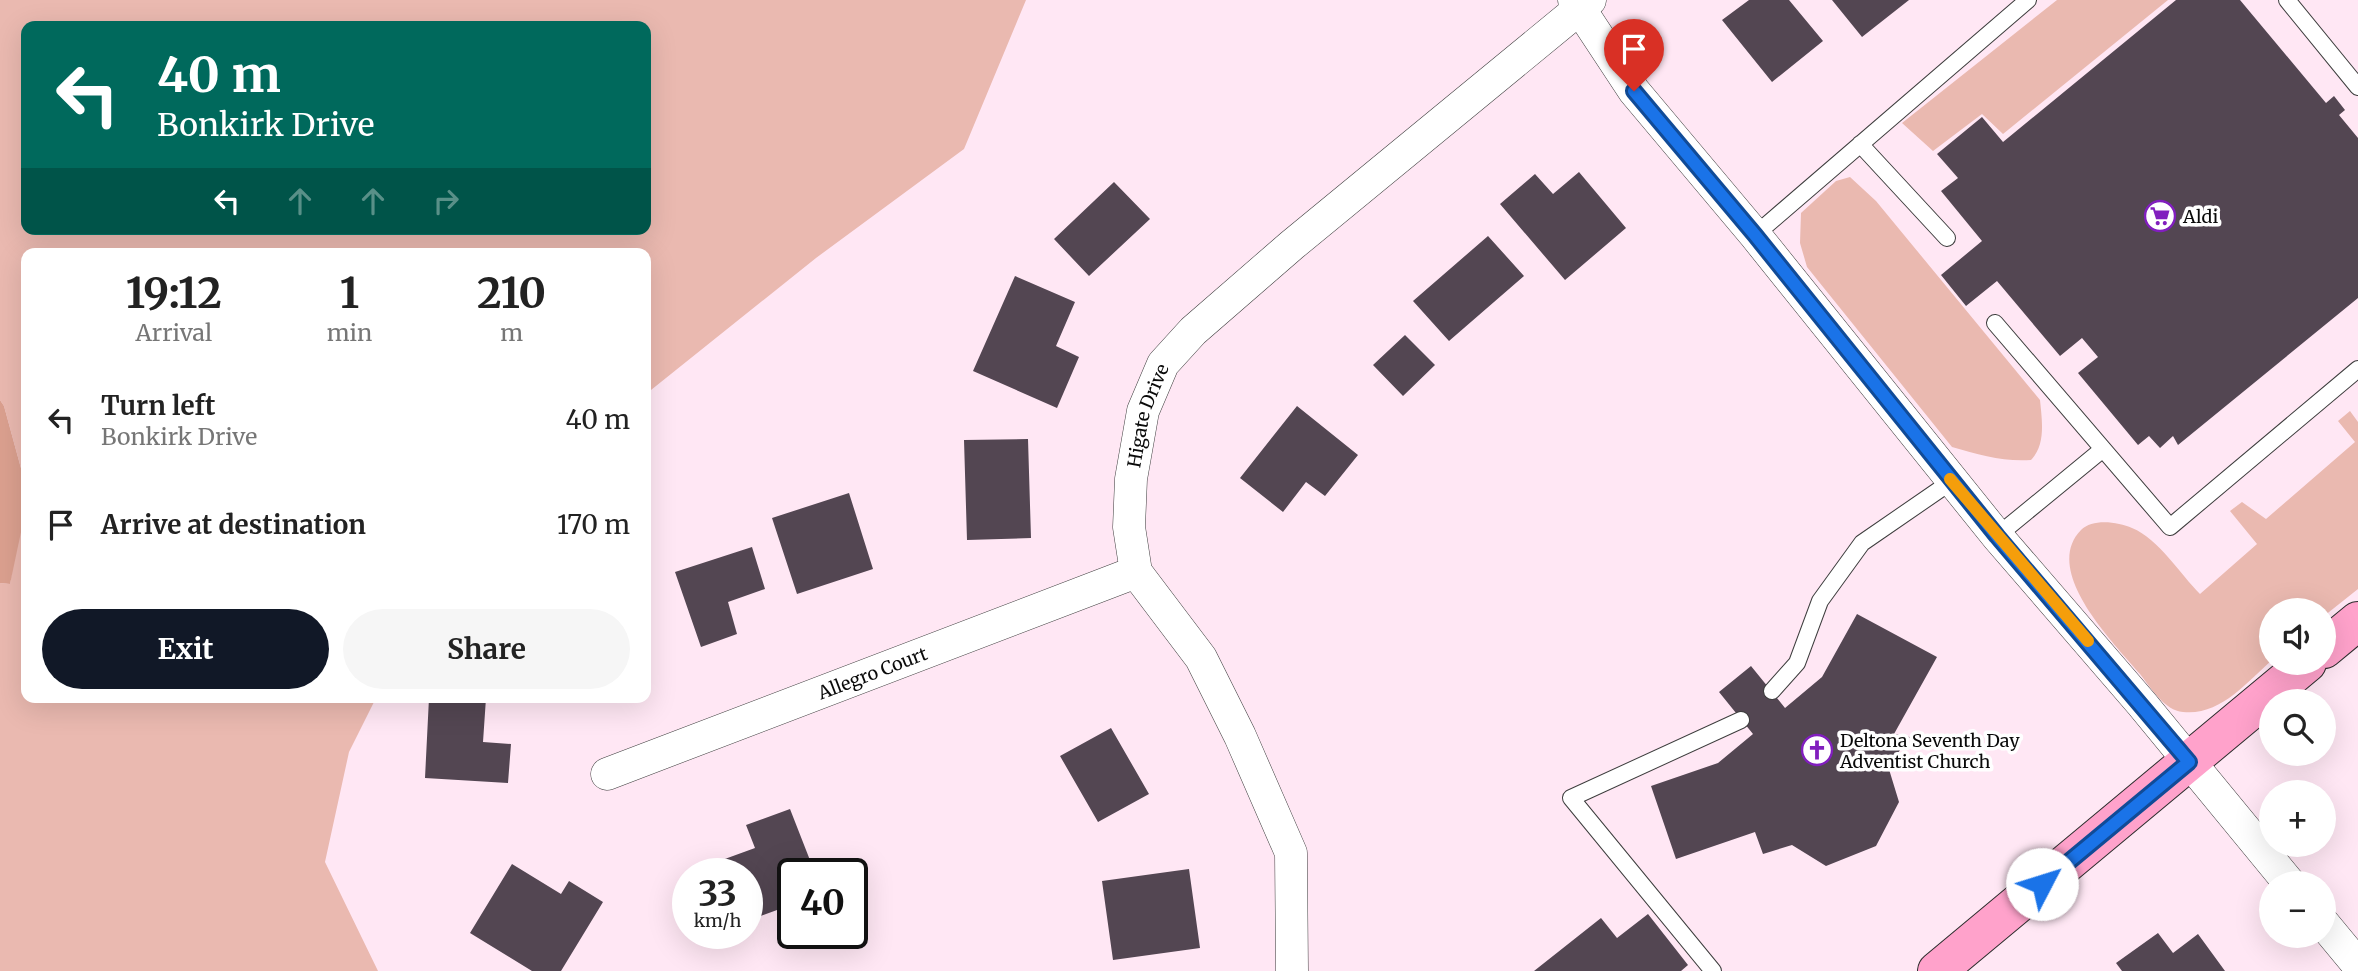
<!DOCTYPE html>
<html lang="en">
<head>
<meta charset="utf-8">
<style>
  body { margin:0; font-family:Merriweather,serif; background:#f6f6f6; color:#222; height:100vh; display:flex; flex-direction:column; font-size:26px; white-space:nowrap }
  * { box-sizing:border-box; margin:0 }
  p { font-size:23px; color:#767676 }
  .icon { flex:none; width:38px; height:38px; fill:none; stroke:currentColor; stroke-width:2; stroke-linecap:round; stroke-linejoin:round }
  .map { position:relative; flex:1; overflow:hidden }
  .drawer { position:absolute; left:21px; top:248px; width:630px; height:455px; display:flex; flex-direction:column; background:#fff; border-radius:14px; box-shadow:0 7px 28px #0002 }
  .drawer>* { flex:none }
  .top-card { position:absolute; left:21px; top:21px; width:630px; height:214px; border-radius:14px; box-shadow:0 7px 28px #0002; background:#00695c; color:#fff; overflow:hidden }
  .buttons { position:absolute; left:2259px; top:598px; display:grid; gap:14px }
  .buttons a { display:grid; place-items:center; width:77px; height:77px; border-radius:50%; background:#fff; box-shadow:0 7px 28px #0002; font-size:35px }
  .speed { position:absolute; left:672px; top:858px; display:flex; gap:14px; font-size:35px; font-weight:700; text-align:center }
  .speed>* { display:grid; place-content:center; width:91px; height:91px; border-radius:50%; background:#fff; box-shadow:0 7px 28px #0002; line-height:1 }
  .speed small { font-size:18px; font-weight:400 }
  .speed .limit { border:4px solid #111; border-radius:10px; background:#fff; color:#111 }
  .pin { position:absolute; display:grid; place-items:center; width:60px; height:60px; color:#fff; margin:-72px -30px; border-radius:50% 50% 50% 0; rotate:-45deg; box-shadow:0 0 7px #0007 }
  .pin .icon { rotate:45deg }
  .me { position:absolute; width:77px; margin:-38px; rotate:50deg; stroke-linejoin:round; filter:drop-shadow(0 0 5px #0008) }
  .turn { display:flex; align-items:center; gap:24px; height:147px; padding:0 21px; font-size:32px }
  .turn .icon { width:91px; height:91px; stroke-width:2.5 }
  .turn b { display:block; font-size:49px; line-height:60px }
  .lanes { display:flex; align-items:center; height:66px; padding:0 21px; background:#0003; justify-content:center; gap:35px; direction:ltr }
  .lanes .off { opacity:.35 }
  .eta { display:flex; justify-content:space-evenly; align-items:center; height:119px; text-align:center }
  .eta b { font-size:42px; font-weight:700; line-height:49px }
  .action { display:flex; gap:14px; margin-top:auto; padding:14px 21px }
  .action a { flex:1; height:80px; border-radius:42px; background:#111827; color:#fff; font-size:28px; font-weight:700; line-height:80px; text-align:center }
  .action a+a { background:#f6f6f6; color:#222 }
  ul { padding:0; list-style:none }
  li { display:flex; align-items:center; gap:21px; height:105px; padding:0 21px }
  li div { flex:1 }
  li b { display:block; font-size:26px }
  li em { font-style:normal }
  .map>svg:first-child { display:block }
  .green { fill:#eab9b0; fill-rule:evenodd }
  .forest { fill:#dba08f }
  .building { fill:#534652 }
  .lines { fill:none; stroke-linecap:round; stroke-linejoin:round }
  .lane-casing { stroke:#3d3d3d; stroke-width:18 }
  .street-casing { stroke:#3d3d3d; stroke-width:33 }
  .secondary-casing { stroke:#2c2c2c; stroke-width:40 }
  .lane { stroke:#fff; stroke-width:16 }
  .street { stroke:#fff; stroke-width:32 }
  .secondary { stroke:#ffa2cb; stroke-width:38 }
  .route-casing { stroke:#114b97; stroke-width:18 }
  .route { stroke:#1a73e8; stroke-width:12 }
  .slow { stroke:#f59e0b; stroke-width:12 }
  .labels { text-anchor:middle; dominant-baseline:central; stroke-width:7; stroke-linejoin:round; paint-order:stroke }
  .poi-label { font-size:18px; fill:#0a0a0a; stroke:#fff; text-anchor:start }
  .street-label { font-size:18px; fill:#0a0a0a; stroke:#fff }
</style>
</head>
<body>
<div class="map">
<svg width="2358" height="971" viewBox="0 0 2358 971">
  <rect width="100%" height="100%" fill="#ffe7f4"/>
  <path class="green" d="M 0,0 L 1026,0 L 964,149 L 816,258 L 646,394 L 646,254 L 26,254 L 26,698 L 376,698 L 349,752 L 325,862 L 378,971 L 0,971 L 0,583 L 10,584 L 25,483 L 4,406 L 0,400 ZM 26,26 L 646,26 L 646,229 L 26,229 Z
    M 2057,0 L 2168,0 L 2003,134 L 1982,114 L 1933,151 L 1902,123 Z
    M 1850,177 L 1876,201 L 2040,400 C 2042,420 2046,445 2031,460 C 2004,462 1979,455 1952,447 L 1807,267 L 1800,243 L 1801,213 L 1836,181 Z
    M 2350,411 L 2358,422 L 2358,589 L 2324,616 L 2324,611 L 2272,611 L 2271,661 C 2246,683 2220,716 2183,712 C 2165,711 2150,687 2140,674 C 2114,643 2041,571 2081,530 C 2093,518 2118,522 2132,528 C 2159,539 2180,574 2200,594 L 2257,544 L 2230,511 L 2242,502 L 2266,519 L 2355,442 L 2338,421 Z"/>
  <path class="forest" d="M 0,400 L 4,406 L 25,483 L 21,532 L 10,584 L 0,583 Z"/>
  <path class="building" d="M 1749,0 L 1789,0 L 1823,41 L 1772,82 L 1722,20 Z
    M 1832,0 L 1909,0 L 1862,37 Z
    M 2176,0 L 2240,0 L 2326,103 L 2334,96 L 2345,110 L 2339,115 L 2358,138 L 2358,298 L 2178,445 L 2173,436 L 2160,448 L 2149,436 L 2138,445 L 2078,373 L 2098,357 L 2082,338 L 2060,356 L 1997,281 L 1966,306 L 1941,275 L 1982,241 L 1941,191 L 1958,178 L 1937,154 L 1982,117 L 2003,142 Z
    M 1579,172 L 1626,228 L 1565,280 L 1500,204 L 1535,174 L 1553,194 Z
    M 1114,182 L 1150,219 L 1089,276 L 1054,239 Z
    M 1488,236 L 1524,276 L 1449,341 L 1413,301 Z
    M 1015,276 L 1075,302 L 1056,346 L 1079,357 L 1057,408 L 973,371 Z
    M 1405,335 L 1435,365 L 1403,396 L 1373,365 Z
    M 1297,406 L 1358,455 L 1325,496 L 1306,482 L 1283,512 L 1240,478 Z
    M 1028,439 L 1031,538 L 967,540 L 964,440 Z
    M 849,493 L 873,569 L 797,594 L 772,518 Z
    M 752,547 L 765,589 L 728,602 L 737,634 L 701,647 L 675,572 Z
    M 1857,614 L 1937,657 L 1894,734 L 1910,737 L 1888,766 L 1899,802 L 1876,846 L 1826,866 L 1792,845 L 1763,854 L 1755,832 L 1676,859 L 1651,786 L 1718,763 L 1753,734 L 1719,692 L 1751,666 L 1785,708 L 1822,677 Z
    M 429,698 L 486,698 L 483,742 L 511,744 L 508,783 L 425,778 Z
    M 1111,728 L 1149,794 L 1098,822 L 1060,756 Z
    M 790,809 L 815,873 L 793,873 L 793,928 L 784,931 L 777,910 L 747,921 L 747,873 L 727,873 L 722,860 L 755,848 L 746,825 Z
    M 512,864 L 561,894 L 569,881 L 603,902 L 561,971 L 532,971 L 470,933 Z
    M 1189,869 L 1200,948 L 1113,960 L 1102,881 Z
    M 1648,914 L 1688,965 L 1681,971 L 1534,971 L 1601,918 L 1617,938 Z
    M 2158,933 L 2173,953 L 2198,934 L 2225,971 L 2122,971 L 2116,963 Z"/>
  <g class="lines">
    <g class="lane-casing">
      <path id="lane" d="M 2287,0 L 2358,87
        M 1860,144 L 1947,238
        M 1755,235 L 2028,0
        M 1995,323 L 2170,527 L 2358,369
        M 1997,536 L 2103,449
        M 1772,691 L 1797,663 L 1820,601 L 1862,543 L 1952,481
        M 1713,971 L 1571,798 L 1741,720"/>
    </g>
    <g class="street-casing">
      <g id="street">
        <path d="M 1574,0 L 1634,91 L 1755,235 L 1997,536 L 2142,704 L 2290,884"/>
        <path id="s1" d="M 607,774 L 1136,572"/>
        <path d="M 2324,924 L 2358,965"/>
        <path id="s2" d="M 1292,971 L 1291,853 L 1240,736 L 1201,658 L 1136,572 L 1129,527 L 1131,479 L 1143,411 L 1163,364 L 1193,331 L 1292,245 L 1590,0"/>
      </g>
    </g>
    <g class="secondary-casing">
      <path id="secondary" d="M 2324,649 L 2358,621
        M 1937,971 L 2307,663"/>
    </g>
    <use href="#lane" class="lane"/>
    <use href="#street" class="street"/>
    <use href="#secondary" class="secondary"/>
  </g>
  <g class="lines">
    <g class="route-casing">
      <path id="route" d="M 1634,91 L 1755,235 L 1997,536 L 2189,762 L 2042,884"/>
    </g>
    <use href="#route" class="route"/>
    <path class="slow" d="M 1950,479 L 2088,641"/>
  </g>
  <defs>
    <g id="supermarket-ring" transform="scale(1.575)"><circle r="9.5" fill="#fff" stroke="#811ebe" stroke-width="1.5"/><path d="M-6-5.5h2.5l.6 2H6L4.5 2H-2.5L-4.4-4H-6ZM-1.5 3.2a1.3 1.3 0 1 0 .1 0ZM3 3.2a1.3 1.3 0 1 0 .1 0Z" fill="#811ebe"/></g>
    <g id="church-ring" transform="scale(1.575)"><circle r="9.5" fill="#fff" stroke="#811ebe" stroke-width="1.5"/><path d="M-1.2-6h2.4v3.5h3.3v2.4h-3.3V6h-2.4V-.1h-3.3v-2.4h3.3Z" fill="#811ebe"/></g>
  </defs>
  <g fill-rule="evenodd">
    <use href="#supermarket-ring" x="2160" y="216"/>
    <use href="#church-ring" x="1817" y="750"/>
  </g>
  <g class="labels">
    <g class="poi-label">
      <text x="2183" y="216">Aldi</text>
      <text x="1840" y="740">Deltona Seventh Day<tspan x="1840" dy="21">Adventist Church</tspan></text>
    </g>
    <g class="street-label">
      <text stroke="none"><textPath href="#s2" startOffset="600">Higate Drive</textPath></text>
      <text stroke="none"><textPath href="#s1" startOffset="284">Allegro Court</textPath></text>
    </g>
  </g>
</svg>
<div class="buttons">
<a><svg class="icon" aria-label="sound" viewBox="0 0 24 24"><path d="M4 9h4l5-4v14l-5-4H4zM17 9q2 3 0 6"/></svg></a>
<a><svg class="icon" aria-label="search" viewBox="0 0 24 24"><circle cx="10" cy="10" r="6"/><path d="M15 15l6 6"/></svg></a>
<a>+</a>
<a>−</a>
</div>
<div class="speed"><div>33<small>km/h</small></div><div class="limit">40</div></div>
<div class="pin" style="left:1634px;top:91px;background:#d93025"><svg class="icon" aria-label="arrive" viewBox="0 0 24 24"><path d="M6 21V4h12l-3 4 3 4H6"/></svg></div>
<svg class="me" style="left:2042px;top:884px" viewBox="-20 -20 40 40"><circle r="19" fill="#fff"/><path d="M0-13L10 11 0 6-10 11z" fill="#1a73e8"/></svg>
<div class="top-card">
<div class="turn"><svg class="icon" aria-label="left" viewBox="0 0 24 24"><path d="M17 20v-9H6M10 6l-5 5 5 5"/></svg><div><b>40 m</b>Bonkirk Drive</div></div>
<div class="lanes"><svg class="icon" aria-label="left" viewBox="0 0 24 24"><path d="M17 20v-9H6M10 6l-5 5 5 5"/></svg><svg class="icon off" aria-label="ahead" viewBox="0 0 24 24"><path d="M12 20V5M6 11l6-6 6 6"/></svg><svg class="icon off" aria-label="ahead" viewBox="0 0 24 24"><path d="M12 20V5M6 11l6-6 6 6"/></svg><svg class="icon off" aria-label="right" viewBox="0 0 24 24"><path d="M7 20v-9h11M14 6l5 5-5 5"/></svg></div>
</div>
<section class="drawer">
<div class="eta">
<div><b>19:12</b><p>Arrival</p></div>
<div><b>1</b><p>min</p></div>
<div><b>210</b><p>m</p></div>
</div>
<ul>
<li><svg class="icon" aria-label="left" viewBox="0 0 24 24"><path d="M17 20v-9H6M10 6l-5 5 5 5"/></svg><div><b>Turn left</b><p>Bonkirk Drive</p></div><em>40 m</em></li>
<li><svg class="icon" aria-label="arrive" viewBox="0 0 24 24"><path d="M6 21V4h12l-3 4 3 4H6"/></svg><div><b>Arrive at destination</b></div><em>170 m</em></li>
</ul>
<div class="action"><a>Exit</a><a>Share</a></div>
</section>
</div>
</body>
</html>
